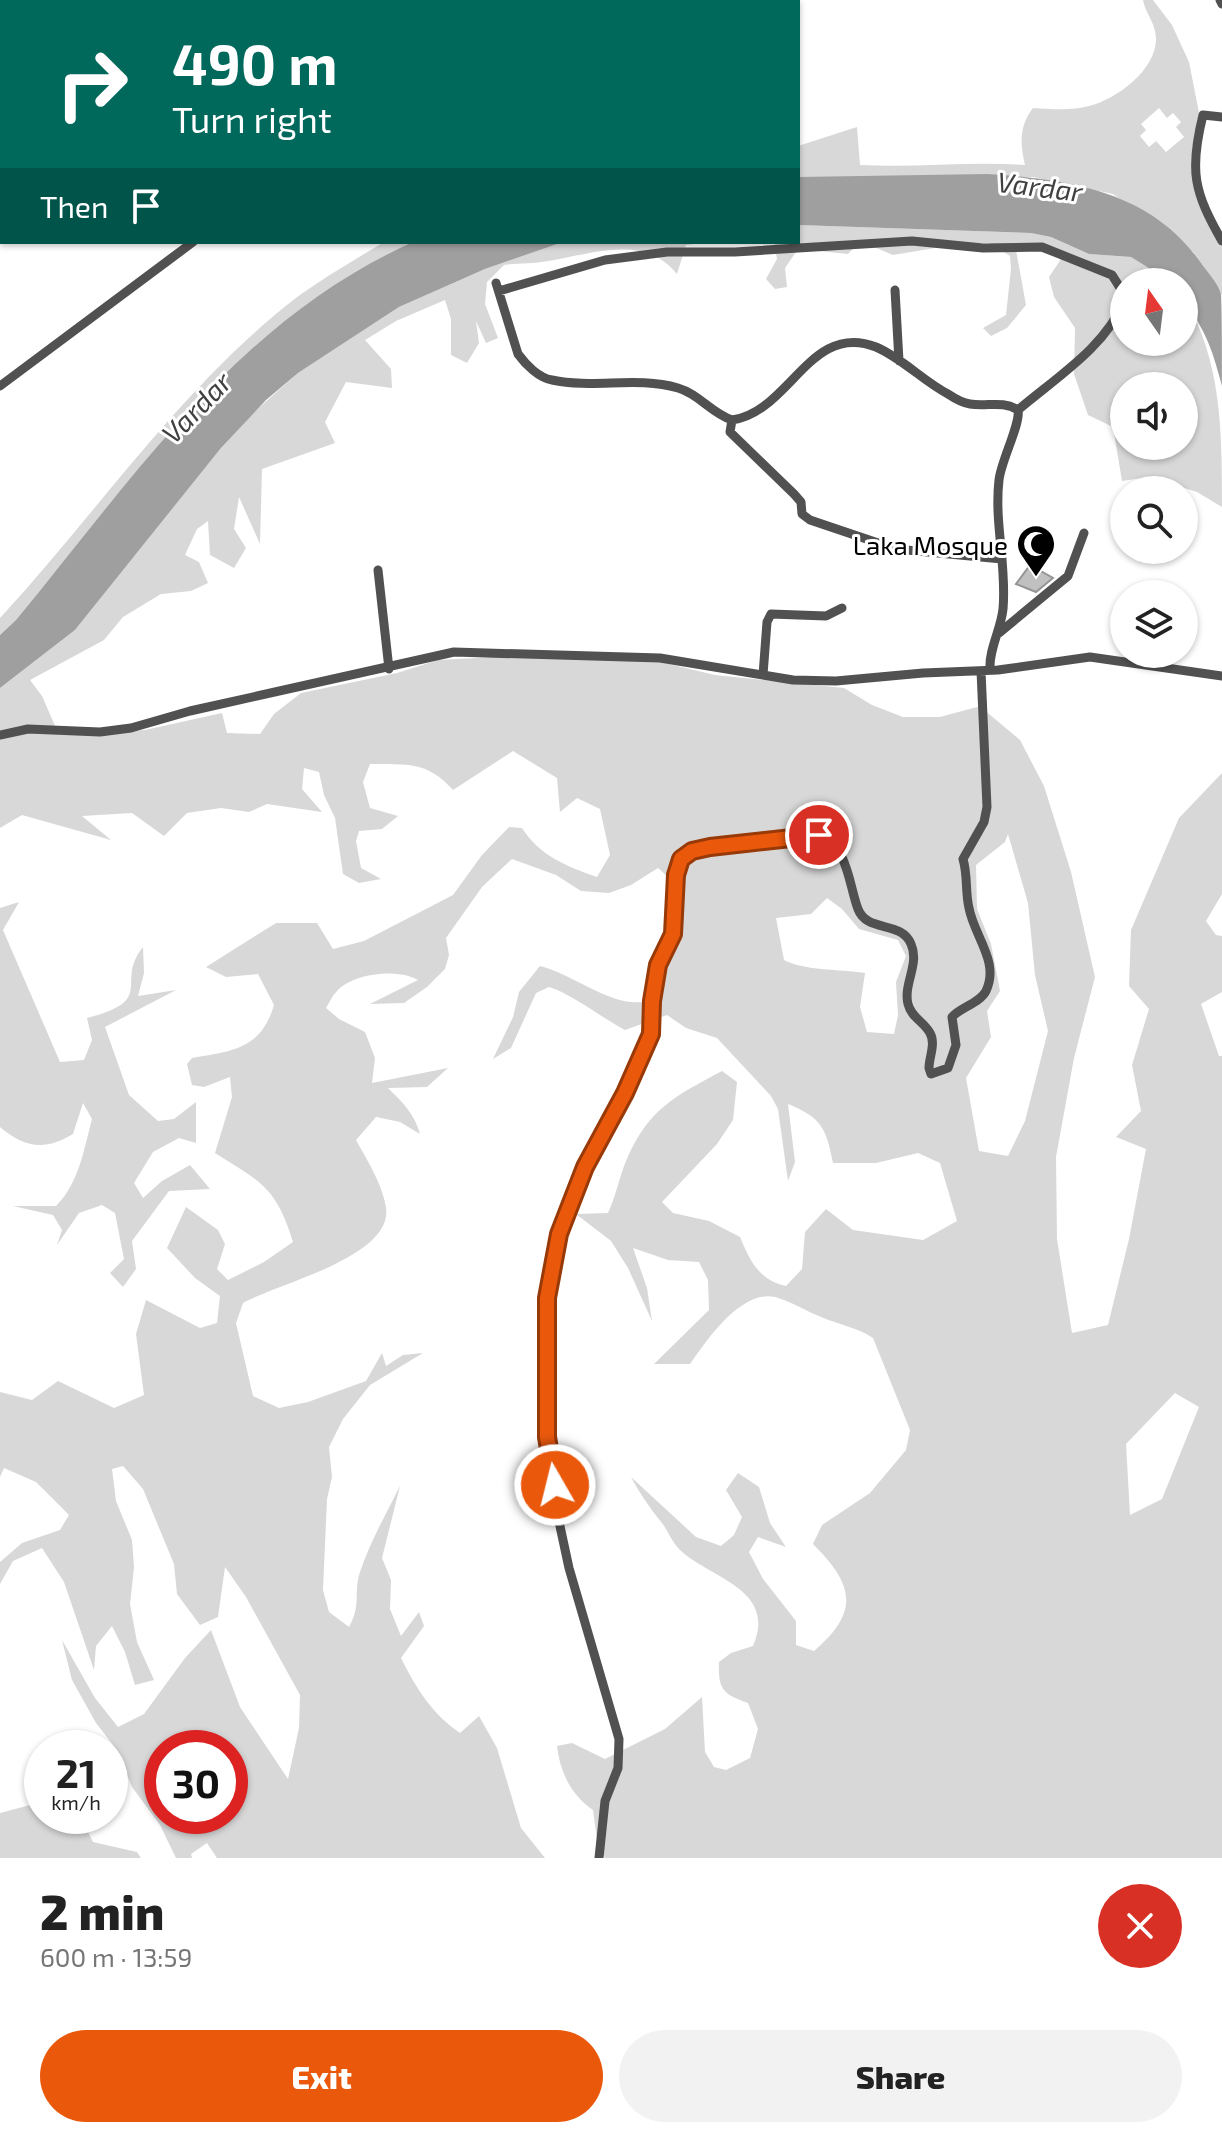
<!DOCTYPE html>
<html lang="en">
<head>
<meta charset="utf-8">
<style>
  body { margin:0; font-family:"Exo 2",sans-serif; background:#f2f2f2; color:#222; height:100vh; display:flex; flex-direction:column; font-size:30px; white-space:nowrap }
  * { box-sizing:border-box; margin:0 }
  p { font-size:26px; color:#767676 }
  .icon { flex:none; width:44px; height:44px; fill:none; stroke:currentColor; stroke-width:2; stroke-linecap:round; stroke-linejoin:round }
  .map { position:relative; height:1858px; overflow:hidden }
  .drawer { display:flex; flex-direction:column; background:#fff; flex:1 }
  .drawer>* { flex:none }
  .top-card { position:absolute; left:0px; top:0px; width:800px; height:244px; box-shadow:0 2px 6px #0004; background:#00695c; color:#fff; overflow:hidden }
  .needle { width:52px; rotate:346deg }
  .tools { position:absolute; left:1110px; top:268px; display:grid; gap:16px }
  .tools a { display:grid; place-items:center; width:88px; height:88px; border-radius:50%; background:#fff; box-shadow:0 2px 6px #0004; font-size:40px }
  .speed { position:absolute; left:24px; top:1730px; display:flex; gap:16px; font-size:40px; font-weight:700; text-align:center }
  .speed>* { display:grid; place-content:center; width:104px; height:104px; border-radius:50%; background:#fff; box-shadow:0 2px 6px #0004; line-height:1 }
  .speed small { font-size:20px; font-weight:400 }
  .speed .limit { border:12px solid #d22; background:#fff; color:#111 }
  .pin { position:absolute; display:grid; place-items:center; width:68px; height:68px; color:#fff; margin:-34px; border:4px solid #fff; border-radius:50%; box-shadow:0 2px 8px #0007 }
  .me { position:absolute; width:88px; margin:-44px; rotate:352deg; stroke-linejoin:round; filter:drop-shadow(0 0 6px #0008) }
  .turn { display:flex; align-items:center; gap:28px; height:168px; padding:0 40px; font-size:36px }
  .turn .icon { width:104px; height:104px; stroke-width:2.5 }
  .turn b { display:block; font-size:56px; line-height:68px }
  .then { display:flex; align-items:center; height:76px; padding:0 40px; background:#0003; gap:16px; font-size:30px }
  .round { display:grid; place-items:center; flex:none; width:84px; height:84px; border-radius:42px; background:#f2f2f2 }
  .summary { display:flex; align-items:center; justify-content:space-between; height:136px; padding:0 40px }
  h1 { font-size:48px; font-weight:800; line-height:60px }
  .cta { display:flex; gap:16px; margin-top:auto; padding:16px 40px }
  .cta a { flex:1; height:92px; border-radius:48px; background:#ea580c; color:#fff; font-size:32px; font-weight:800; line-height:92px; text-align:center }
  .cta a+a { background:#f2f2f2; color:#222 }
  .map>svg:first-child { display:block }
  .green { fill:#d8d8d8; fill-rule:evenodd }
  .water { fill:#9f9f9f }
  .building { fill:#c0c0c0; stroke:#959595; stroke-width:2 }
  .lines { fill:none; stroke-linecap:round; stroke-linejoin:round }
  .street { stroke:#515151; stroke-width:9 }
  .route-casing { stroke:#983908; stroke-width:20 }
  .route { stroke:#ea580c; stroke-width:14 }
  .labels { text-anchor:middle; dominant-baseline:central; stroke-width:6; stroke-linejoin:round; paint-order:stroke }
  .poi-label { font-size:26px; fill:#000; stroke:#fff; text-anchor:end }
  .water-label { font-size:28px; font-style:italic; fill:#404040; stroke:#fff }
</style>
</head>
<body>
<div class="map">
<svg width="1222" height="1858" viewBox="0 0 1222 1858">
  <rect width="100%" height="100%" fill="#fff"/>
  <path class="green" d="M 0,0 L 265,0 L 266,2 L 2,2 L 0,152 Z
    M 1143,0 L 1153,0 L 1172,25 L 1189,62 L 1201,123 L 1194,170 L 1222,241 L 1222,295 L 1193,252 L 1113,194 L 1033,177 L 798,177 L 798,146 L 857,127 L 860,165 C 916,168 970,161 1025,165 C 1020,144 1019,126 1033,108 C 1050,109 1072,111 1089,106 C 1117,99 1156,70 1156,39 C 1156,23 1145,13 1143,0 ZM 1159,108 L 1167,118 L 1173,113 L 1181,122 L 1176,127 L 1184,137 L 1166,152 L 1156,141 L 1149,147 L 1140,136 L 1146,130 L 1141,124 Z
    M 798,225 L 1031,233 L 1051,237 L 1089,254 L 1131,257 L 1171,282 L 1124,282 L 1124,342 L 1184,342 L 1184,297 C 1222,362 1222,431 1222,507 L 1197,492 L 1149,477 L 1122,481 L 1113,427 L 1088,415 L 1074,374 L 1075,328 L 1054,297 L 1049,277 L 1061,259 L 1032,249 L 1016,250 L 1026,305 L 1007,328 L 991,336 L 983,328 L 1006,315 L 1011,269 L 1010,256 L 990,243 L 959,244 L 893,255 L 860,241 L 848,254 L 798,249 L 785,268 L 787,287 L 775,289 L 766,279 L 777,259 L 774,242 L 798,242 ZM 1124,386 L 1184,386 L 1184,446 L 1124,446 Z
    M 384,242 L 413,242 C 238,320 134,477 16,620 L 0,635 L 0,618 C 97,513 179,390 292,301 C 321,279 353,261 384,242 Z
    M 563,242 L 708,242 L 686,245 L 677,274 C 644,233 592,254 548,261 C 533,264 518,263 504,265 L 487,282 L 485,304 L 498,338 L 486,343 L 476,321 L 479,343 L 467,363 L 451,355 L 451,319 L 445,300 L 396,321 L 365,340 L 391,369 L 392,388 L 346,382 L 325,422 L 335,443 L 262,469 L 260,544 L 239,497 L 234,529 L 246,548 L 234,568 L 210,555 L 208,521 L 197,529 L 185,555 L 199,562 L 208,583 L 191,591 L 161,594 L 123,617 L 104,640 L 30,680 L 42,696 L 59,735 L 145,730 L 222,713 L 227,733 L 260,734 L 274,714 L 301,693 L 397,673 L 438,660 L 495,657 L 656,661 L 715,675 L 844,688 L 872,705 L 903,717 L 940,717 L 977,707 L 983,709 L 1020,740 L 1044,786 L 1071,872 L 1095,977 L 1074,1058 L 1056,1157 L 1057,1239 L 1072,1333 L 1108,1325 L 1129,1239 L 1146,1149 L 1116,1137 L 1141,1111 L 1132,1065 L 1149,1009 L 1129,986 L 1131,930 L 1179,818 L 1222,773 L 1222,894 L 1206,921 L 1216,935 L 1222,936 L 1222,992 L 1201,1004 L 1219,1056 L 1222,1056 L 1222,1858 L 605,1858 L 598,1847 L 593,1810 C 571,1795 560,1772 557,1746 L 572,1743 L 605,1759 L 665,1729 L 702,1697 L 705,1752 L 714,1767 L 726,1770 L 750,1758 L 758,1729 L 748,1703 C 723,1694 718,1690 719,1662 L 731,1653 L 753,1646 C 778,1588 708,1578 679,1549 C 672,1542 668,1531 662,1523 C 650,1508 640,1494 631,1477 L 696,1537 L 721,1546 L 734,1535 L 742,1517 L 726,1490 L 738,1473 L 759,1487 L 770,1523 L 786,1547 L 758,1537 L 749,1552 L 763,1579 L 796,1621 L 796,1645 L 814,1651 C 861,1611 853,1584 813,1544 L 822,1525 L 870,1493 L 906,1450 L 910,1430 L 873,1338 C 857,1327 839,1325 821,1317 C 806,1311 790,1301 775,1297 C 741,1289 706,1341 690,1364 L 654,1364 L 709,1310 L 708,1280 L 699,1262 L 668,1260 L 633,1248 L 647,1288 L 652,1321 L 628,1268 L 611,1241 L 576,1214 L 608,1213 C 616,1196 619,1178 626,1161 C 648,1109 675,1096 722,1071 L 737,1082 L 733,1120 L 717,1144 L 662,1202 L 673,1213 L 709,1221 L 740,1237 C 750,1261 759,1280 786,1286 L 802,1269 L 805,1232 L 826,1209 L 853,1230 L 923,1240 L 957,1221 L 940,1163 L 918,1153 L 876,1163 L 833,1163 C 826,1128 822,1118 788,1104 L 795,1162 L 788,1181 L 778,1109 L 771,1096 L 717,1038 L 686,1028 L 667,1015 L 625,1030 C 602,1018 572,994 549,987 L 536,993 L 511,1048 L 493,1059 L 513,1017 L 519,992 L 540,966 C 575,975 609,1006 643,1002 L 670,953 L 666,927 L 668,877 L 658,868 L 631,885 L 609,893 L 581,891 L 556,875 L 512,859 L 482,887 L 446,938 L 449,955 L 445,969 L 427,987 L 404,1003 L 370,1004 L 418,980 C 398,968 353,973 337,991 C 332,996 329,1003 326,1008 L 339,1019 L 365,1032 L 375,1058 L 372,1083 L 448,1068 L 427,1087 L 388,1088 C 403,1103 414,1113 420,1134 L 400,1122 L 376,1117 L 356,1140 C 367,1160 383,1185 386,1208 C 393,1257 276,1284 243,1303 L 236,1323 L 253,1396 L 279,1408 L 308,1402 L 366,1381 L 382,1353 L 386,1366 L 403,1355 L 423,1353 L 370,1385 L 343,1419 L 329,1447 L 332,1477 L 327,1499 L 323,1590 L 329,1612 L 349,1627 C 362,1603 353,1594 360,1572 C 370,1542 386,1514 400,1486 L 382,1558 L 391,1580 L 390,1609 L 401,1636 L 419,1612 L 424,1626 L 401,1658 C 416,1688 432,1714 460,1733 L 479,1716 L 497,1748 L 521,1828 L 545,1858 L 217,1858 L 207,1843 L 191,1854 L 192,1858 L 176,1858 L 160,1825 L 132,1787 L 117,1750 L 96,1723 L 72,1680 L 62,1640 L 95,1698 L 118,1727 L 144,1714 L 185,1658 L 211,1630 L 240,1707 L 288,1779 L 299,1728 L 300,1695 L 246,1597 L 225,1567 L 218,1617 L 200,1625 L 177,1594 L 174,1564 L 143,1489 L 123,1466 L 112,1469 L 116,1501 L 132,1540 L 134,1567 L 130,1604 L 137,1642 L 154,1680 L 135,1685 L 125,1652 L 112,1626 L 96,1646 L 94,1670 L 64,1582 L 42,1548 L 13,1561 L 0,1584 L 0,1562 L 22,1543 L 60,1530 L 69,1515 L 36,1482 L 4,1468 L 0,1477 L 0,1392 L 32,1400 L 58,1381 L 114,1408 L 144,1395 L 136,1334 L 146,1300 L 200,1328 L 217,1323 L 220,1296 L 195,1278 L 167,1248 L 186,1207 L 218,1230 L 225,1244 L 217,1269 L 228,1280 L 264,1262 L 293,1242 C 276,1187 261,1182 215,1153 L 232,1097 L 230,1077 L 204,1087 L 192,1085 L 187,1064 L 192,1058 C 233,1051 261,1049 274,1005 L 258,974 L 226,977 L 206,967 L 276,923 L 317,923 L 333,949 L 364,941 L 453,895 L 482,855 L 509,827 L 522,828 C 540,856 566,866 597,877 L 610,855 L 600,809 L 577,798 L 560,812 L 557,778 L 513,751 L 453,790 C 426,760 407,765 370,764 L 363,782 L 370,808 L 398,816 L 382,829 L 359,831 L 356,841 L 361,868 L 381,879 L 359,883 L 343,874 L 335,818 L 324,795 L 319,772 L 304,768 L 302,789 L 322,812 L 267,804 L 249,812 L 221,808 L 187,813 L 164,836 L 132,813 L 82,816 L 111,840 L 22,815 L 0,828 L 0,688 L 75,630 L 221,448 L 254,412 L 298,373 L 399,307 L 485,269 ZM 1008,834 L 1028,903 L 1035,975 L 1048,1031 L 1025,1121 L 1008,1156 L 979,1151 L 966,1078 L 991,1037 L 987,1011 L 1000,991 L 991,944 L 977,909 L 976,865 L 1005,842 ZM 827,898 L 842,909 L 859,929 L 898,940 L 906,956 L 896,982 L 898,1015 L 894,1034 L 867,1032 L 860,1007 L 865,973 C 839,969 805,971 784,960 L 776,918 L 811,914 ZM 1175,1393 L 1199,1407 L 1162,1499 L 1130,1515 L 1126,1444 ZM 162,1748 L 230,1748 L 230,1816 L 162,1816 Z
    M 19,902 L 3,930 L 60,1062 L 84,1060 L 92,1040 L 87,1018 C 158,1000 114,983 143,947 L 144,973 L 138,996 L 176,990 L 105,1027 L 129,1095 L 158,1121 L 174,1119 L 196,1102 L 196,1143 L 179,1138 L 153,1152 L 134,1183 L 143,1198 L 162,1181 L 190,1165 L 210,1189 L 169,1191 L 132,1241 L 136,1269 L 123,1287 L 110,1273 L 124,1259 L 115,1213 L 102,1205 L 79,1213 L 57,1245 L 62,1230 L 53,1215 L 13,1206 L 56,1206 C 79,1183 84,1149 92,1119 L 83,1103 L 73,1134 C 45,1151 25,1148 0,1127 L 0,908 Z
    M 42,1798 L 42,1816 L 80,1816 L 93,1842 L 137,1852 L 141,1858 L 0,1858 L 0,1813 L 34,1804 Z"/>
  <path class="water" d="M 987,174 C 1069,179 1151,191 1201,263 C 1207,272 1218,283 1221,294 C 1222,311 1222,365 1222,386 C 1218,372 1214,356 1208,342 C 1200,322 1184,303 1184,282 L 1171,282 L 1131,257 L 1089,254 L 1051,237 L 1031,233 L 798,225 L 798,177 Z
    M 413,242 L 563,242 L 485,269 L 399,307 L 298,373 L 266,400 L 221,448 L 75,630 L 0,688 L 0,635 L 16,620 C 134,477 238,320 413,242 Z"/>
  <path class="building" d="M 1030,565 L 1053,578 L 1036,592 L 1016,584 Z"/>
  <g class="lines">
    <path class="street" d="M 285,0 L 286,2
      M 1220,0 L 1222,4
      M 489,2 L 492,0
      M 517,2 L 519,0
      M 1222,117 L 1203,115 C 1189,171 1194,192 1222,241
      M 496,283 L 518,354 C 526,365 539,378 552,380 C 594,389 636,376 678,388 C 699,394 711,413 732,420 C 790,412 810,321 876,347 C 902,358 923,381 948,394 C 954,398 963,403 970,404 C 987,407 1002,400 1018,410 C 1021,423 1001,461 999,480 C 994,523 1007,566 1003,609 C 1001,629 989,649 990,668
      M 895,290 L 899,361
      M 499,291 L 605,260 L 667,252 L 735,252 L 912,241 L 983,248 L 1042,247 L 1112,275 L 1124,294
      M 0,386 L 193,242
      M 1018,410 C 1054,379 1106,347 1124,301
      M 732,420 L 730,432 L 794,494 L 801,502 L 802,514 L 810,520 L 896,549 L 1002,559
      M 378,570 L 389,669
      M 999,633 L 1068,576 L 1084,533
      M 763,675 L 767,622 L 771,614 L 826,616 L 842,608
      M 0,735 L 28,729 L 100,732 L 131,728 L 190,711 L 454,652 L 660,658 L 793,680 L 836,681 L 923,673 L 998,670 L 1090,657 L 1222,676
      M 599,1858 L 605,1801 L 618,1768 L 619,1739 L 569,1568 L 555,1503 L 554,1467 L 547,1437 L 547,1298 L 559,1234 L 585,1167 L 625,1093 L 651,1034 L 652,1001 L 658,965 L 673,934 L 676,875 L 681,859 L 692,851 C 712,846 732,847 753,844 C 772,842 800,828 819,835 C 848,845 849,886 858,909 C 867,933 901,920 911,944 C 920,964 903,984 908,1004 C 911,1017 924,1022 930,1033 C 936,1044 929,1057 929,1068 L 931,1074 L 948,1068 L 956,1045 L 952,1017 C 961,1007 980,1003 986,991 C 1000,962 974,936 969,908 C 965,891 968,876 963,859 L 984,822 L 987,807 L 981,671"/>
  </g>
  <g class="lines">
    <g class="route-casing">
      <path id="route" d="M 555,1485 L 547,1437 L 547,1298 L 559,1234 L 585,1167 L 625,1093 L 651,1034 L 652,1001 L 658,965 L 673,934 L 676,875 L 681,859 L 692,851 L 710,847 L 819,835"/>
    </g>
    <use href="#route" class="route"/>
  </g>
  <defs>
    <g id="mosque-pin" transform="scale(2)"><path d="M0 17L-7.5 6A9.5 9.5 0 1 1 7.5 6Z" fill="#000" stroke="#fff"/><path d="M3.5-4.9A6 6 0 1 0 3.5 4.9A5 5 0 1 1 3.5-4.9Z" fill="#fff"/></g>
  </defs>
  <g fill-rule="evenodd">
    <use href="#mosque-pin" x="1036" y="544"/>
  </g>
  <g class="labels">
    <g class="poi-label">
      <text x="1008" y="544">Laka Mosque</text>
    </g>
    <g class="water-label">
      <text transform="translate(1040 186) rotate(7)">Vardar</text>
      <text transform="translate(196 407) rotate(-46)">Vardar</text>
    </g>
  </g>
</svg>
<div class="tools">
<a><svg class="needle" viewBox="-14 -14 28 28"><path d="M0-13l5 13h-10z" fill="#e53935"/><path d="M0 13l5-13h-10z" fill="#767676"/></svg></a>
<a><svg class="icon" aria-label="sound" viewBox="0 0 24 24"><path d="M4 9h4l5-4v14l-5-4H4zM17 9q2 3 0 6"/></svg></a>
<a><svg class="icon" aria-label="search" viewBox="0 0 24 24"><circle cx="10" cy="10" r="6"/><path d="M15 15l6 6"/></svg></a>
<a><svg class="icon" aria-label="layers" viewBox="0 0 24 24"><path d="M12 4l9 5-9 5-9-5zM3 14l9 5 9-5"/></svg></a>
</div>
<div class="speed"><div>21<small>km/h</small></div><div class="limit">30</div></div>
<div class="pin" style="left:819px;top:835px;background:#d93025"><svg class="icon" aria-label="arrive" viewBox="0 0 24 24"><path d="M6 21V4h12l-3 4 3 4H6"/></svg></div>
<svg class="me" style="left:555px;top:1485px" viewBox="-20 -20 40 40"><circle r="17" fill="#ea580c" stroke="#fff" stroke-width="3"/><path d="M0-11L8 9 0 5-8 9z" fill="#fff"/></svg>
<div class="top-card">
<div class="turn"><svg class="icon" aria-label="right" viewBox="0 0 24 24"><path d="M7 20v-9h11M14 6l5 5-5 5"/></svg><div><b>490 m</b>Turn right</div></div>
<div class="then">Then<svg class="icon" aria-label="arrive" viewBox="0 0 24 24"><path d="M6 21V4h12l-3 4 3 4H6"/></svg></div>
</div>
</div>
<section class="drawer">
<div class="summary"><div><h1>2 min</h1><p>600 m · 13:59</p></div><a class="round" style="background:#d93025;color:#fff"><svg class="icon" aria-label="close" viewBox="0 0 24 24"><path d="M6 6l12 12M18 6L6 18"/></svg></a></div>
<div class="cta"><a>Exit</a><a>Share</a></div>
</section>
</body>
</html>
